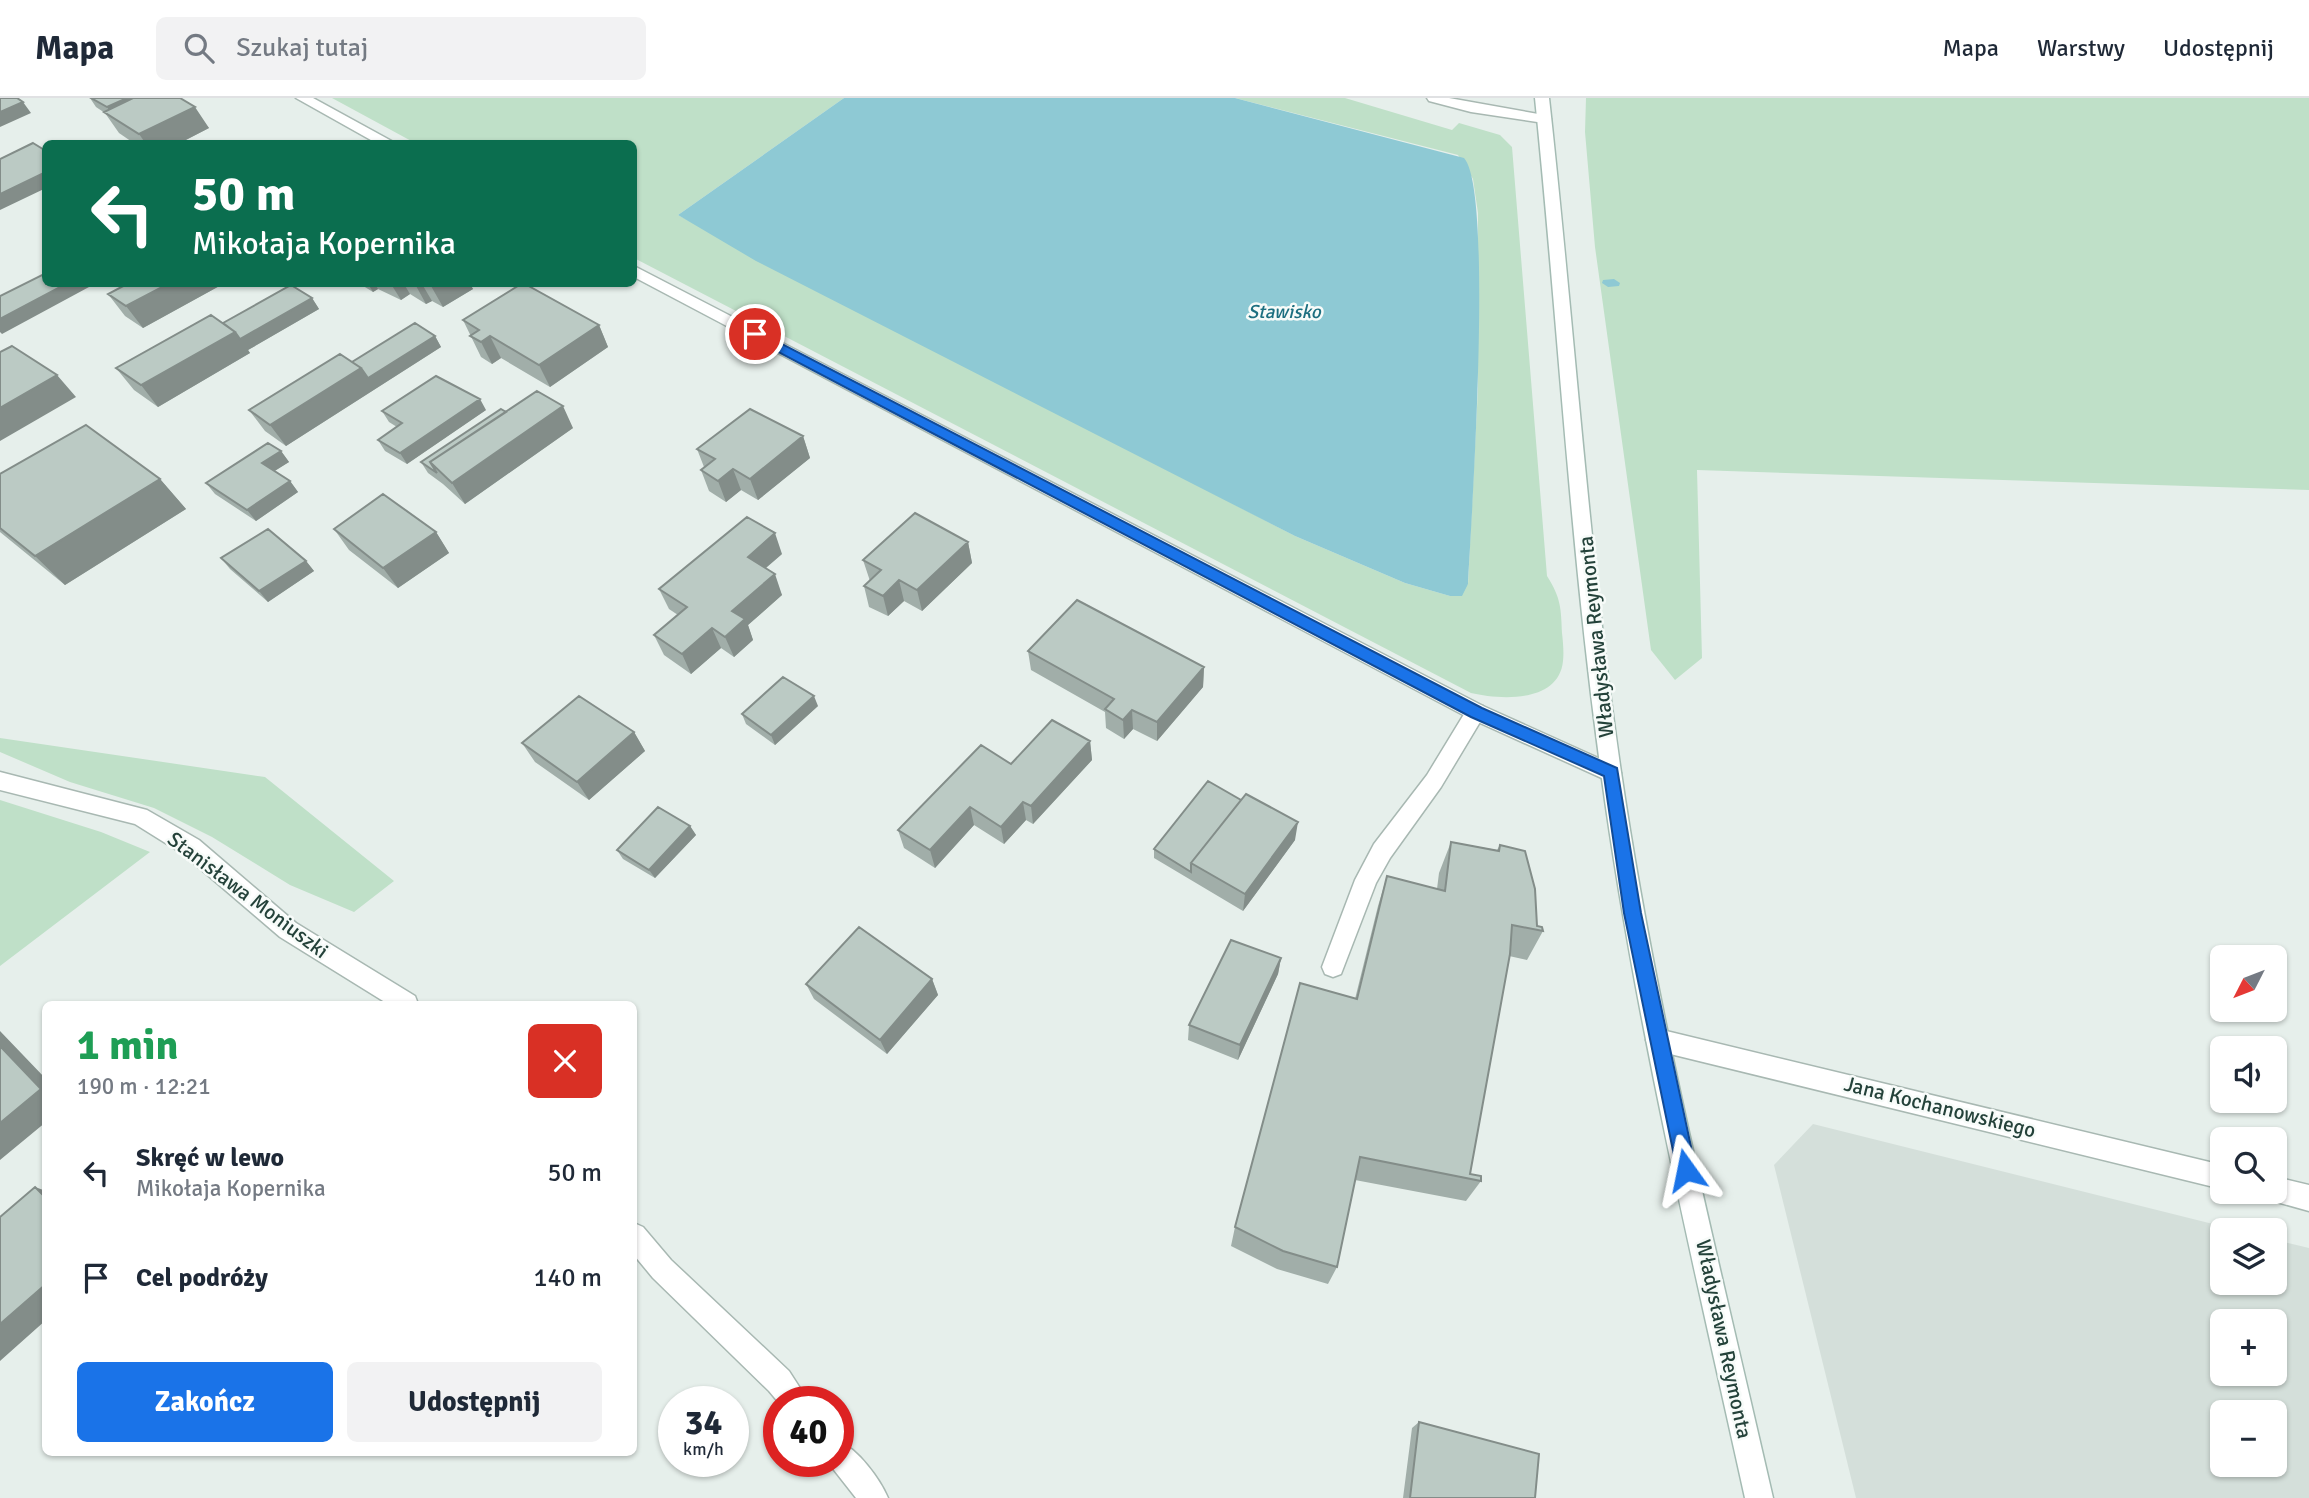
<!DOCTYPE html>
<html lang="pl">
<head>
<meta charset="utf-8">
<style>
  body { margin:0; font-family:Signika,sans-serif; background:#f2f2f3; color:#1f2937; height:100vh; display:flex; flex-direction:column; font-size:26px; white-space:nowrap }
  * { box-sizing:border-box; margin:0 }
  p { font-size:23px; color:#747a83 }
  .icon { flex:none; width:38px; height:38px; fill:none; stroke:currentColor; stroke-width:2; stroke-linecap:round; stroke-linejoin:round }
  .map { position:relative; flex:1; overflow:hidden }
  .panel { position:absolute; left:42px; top:903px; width:595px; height:455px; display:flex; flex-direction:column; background:#fff; border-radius:10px; box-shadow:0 2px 5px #0004 }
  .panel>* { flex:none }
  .guide { position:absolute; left:42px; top:42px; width:595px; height:147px; border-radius:10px; box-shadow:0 2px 5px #0004; background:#0b6e4f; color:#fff; overflow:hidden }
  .needle { width:46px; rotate:228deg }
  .fabs { position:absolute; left:2210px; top:847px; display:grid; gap:14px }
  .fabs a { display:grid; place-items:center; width:77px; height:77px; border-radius:10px; background:#fff; box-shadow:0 2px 5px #0004; font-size:35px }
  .speed { position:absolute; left:658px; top:1288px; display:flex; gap:14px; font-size:35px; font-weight:700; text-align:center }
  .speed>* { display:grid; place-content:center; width:91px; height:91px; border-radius:50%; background:#fff; box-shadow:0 2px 5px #0004; line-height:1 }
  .speed small { font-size:18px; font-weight:400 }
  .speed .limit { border:10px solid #d22; background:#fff; color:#111 }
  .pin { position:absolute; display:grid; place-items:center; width:60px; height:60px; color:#fff; margin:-30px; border:4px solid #fff; border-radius:50%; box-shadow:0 2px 7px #0007 }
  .me { position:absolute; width:77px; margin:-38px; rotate:348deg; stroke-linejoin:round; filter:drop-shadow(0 0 5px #0008) }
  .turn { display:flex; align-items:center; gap:24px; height:147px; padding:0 35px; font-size:32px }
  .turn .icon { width:91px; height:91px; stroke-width:2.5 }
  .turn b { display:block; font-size:49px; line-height:60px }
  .round { display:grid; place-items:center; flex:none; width:74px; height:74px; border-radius:10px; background:#f2f2f3 }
  .summary { display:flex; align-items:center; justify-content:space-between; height:119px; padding:0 35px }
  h1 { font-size:42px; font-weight:700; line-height:52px; color:#1e9e55 }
  .primary-button { display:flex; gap:14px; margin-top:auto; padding:14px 35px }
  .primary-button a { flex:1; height:80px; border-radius:10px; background:#1a73e8; color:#fff; font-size:28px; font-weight:700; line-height:80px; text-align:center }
  .primary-button a+a { background:#f2f2f3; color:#1f2937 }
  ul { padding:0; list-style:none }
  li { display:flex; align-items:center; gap:21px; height:105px; padding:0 35px }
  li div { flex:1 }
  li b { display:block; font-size:26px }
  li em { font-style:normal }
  header { display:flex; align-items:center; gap:42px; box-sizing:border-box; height:98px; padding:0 35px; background:#fff; border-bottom:2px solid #e0e1e3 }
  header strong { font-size:33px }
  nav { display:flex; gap:38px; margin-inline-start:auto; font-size:24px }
  .search { width:490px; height:63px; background:#f2f2f3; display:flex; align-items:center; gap:18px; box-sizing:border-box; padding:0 24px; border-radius:10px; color:#747a83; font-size:26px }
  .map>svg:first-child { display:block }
  .built { fill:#d4dfda; fill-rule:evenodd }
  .green { fill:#bfe0c8 }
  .water { fill:#8ec9d4 }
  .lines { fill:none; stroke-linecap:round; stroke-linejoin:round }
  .stream { fill:#8ec9d4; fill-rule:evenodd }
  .lane-casing { stroke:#a8b8b2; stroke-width:3 }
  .street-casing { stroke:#a8b8b2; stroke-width:3 }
  .secondary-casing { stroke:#a4bbb3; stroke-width:3 }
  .lane { fill:#fff; fill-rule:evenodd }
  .street { fill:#fff; fill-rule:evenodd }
  .secondary { fill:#fff; fill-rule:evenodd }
  .wall { fill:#a1aea9 }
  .shaded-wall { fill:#838d89 }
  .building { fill:#bbcac4; stroke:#838d89; stroke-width:2 }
  .route { fill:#1a73e8; stroke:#114b97; stroke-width:2 }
  .labels { text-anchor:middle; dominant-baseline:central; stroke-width:5; stroke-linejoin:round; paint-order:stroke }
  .far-water-label { font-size:19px; font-style:italic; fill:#1c6f80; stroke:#f7fbf9 }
  .street-label { font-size:21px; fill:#24423a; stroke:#f7fbf9 }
</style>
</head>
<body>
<header>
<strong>Mapa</strong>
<div class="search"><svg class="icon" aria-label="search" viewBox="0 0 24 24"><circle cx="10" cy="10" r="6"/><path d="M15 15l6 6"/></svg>Szukaj tutaj</div>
<nav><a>Mapa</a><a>Warstwy</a><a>Udostępnij</a></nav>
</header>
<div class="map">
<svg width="2309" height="1400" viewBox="0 0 2309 1400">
  <rect width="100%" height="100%" fill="#e6efeb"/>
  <path class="built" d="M 1813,1026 L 2237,1132 L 2222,1132 L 2222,1185 L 2275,1185 L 2275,1142 L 2309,1150 L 2309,1400 L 1856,1400 L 1774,1067 ZM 2275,1223 L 2275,1276 L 2222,1276 L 2222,1223 ZM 2275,1314 L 2275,1367 L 2222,1367 L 2222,1314 Z"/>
  <path class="green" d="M 332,0 L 844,0 L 678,117 L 1295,438 L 1405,485 L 1450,498 L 1468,486 L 1478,290 L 1478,115 L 1473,81 L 1458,57 L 1235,0 L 1345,0 L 1452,32 L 1459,25 L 1500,37 L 1512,49 L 1547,478 C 1561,500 1561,510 1562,535 C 1563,544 1564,554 1563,563 C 1559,605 1501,602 1471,595 L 634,160 L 634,46 L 415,45 Z
    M 1586,0 L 2309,0 L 2309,392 L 1697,372 L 1702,560 L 1675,582 L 1651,552 L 1595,149 L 1585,34 Z
    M 0,640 L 265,679 L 394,783 L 354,814 L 290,787 L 212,739 L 154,710 L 70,684 L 0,654 Z
    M 0,702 L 101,734 L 150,754 L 0,868 Z"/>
  <path class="water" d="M 844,0 L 1235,0 L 1464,60 C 1494,92 1471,425 1468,486 L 1462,498 L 1450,498 L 1405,485 L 1295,438 L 756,163 L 678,117 Z"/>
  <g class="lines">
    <path class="stream" d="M 1614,181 L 1620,185 L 1619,188 L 1608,189 L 1602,185 L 1603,182 Z"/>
    <g class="lane-casing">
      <path id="lane" d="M 1476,606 L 1483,608 L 1486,614 L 1441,689 L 1390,760 L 1376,785 L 1341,876 L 1333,879 L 1325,876 L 1322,869 L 1355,782 L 1374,746 L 1427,677 L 1469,608 Z"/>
    </g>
    <g class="street-casing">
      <path id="street" d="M 296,0 L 313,0 L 397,46 L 378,46 Z
        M 1427,0 L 1449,0 L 1544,17 L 1551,21 L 1544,25 L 1471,14 L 1429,3 Z
        M 634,168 L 1483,608 L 1618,669 L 1621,675 L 1618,681 L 1611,684 L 1604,681 L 1469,620 L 634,179 Z
        M 0,674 L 147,712 L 199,742 L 296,825 L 415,898 L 418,906 L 388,906 L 280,839 L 183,756 L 135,726 L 0,692 Z
        M 1658,931 L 2222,1067 L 2222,1091 L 1658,953 L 1650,950 L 1646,942 L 1650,934 Z
        M 2275,1079 L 2309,1087 L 2309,1113 L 2266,1101 L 2263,1094 L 2275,1094 Z
        M 634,1125 L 643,1129 L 671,1162 L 789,1273 L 809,1304 L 779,1305 L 769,1293 L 653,1180 L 634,1157 Z
        M 838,1343 C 858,1351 880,1381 888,1400 L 856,1400 L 827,1363 L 838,1363 Z"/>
    </g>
    <g class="secondary-casing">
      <path id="secondary" d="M 1535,0 L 1549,0 C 1574,224 1588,450 1621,674 C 1657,919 1718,1159 1773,1400 L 1745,1400 C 1692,1159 1634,918 1601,674 C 1570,450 1558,224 1535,0 Z"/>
    </g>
    <use href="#lane" class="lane"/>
    <use href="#street" class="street"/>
    <use href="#secondary" class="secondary"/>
  </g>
  <path class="wall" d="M 90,0 L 180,0 L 209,30 L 178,46 L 135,46 L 119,35 L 105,15 L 96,9 Z
    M 127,186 L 223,186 L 143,230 L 125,218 L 108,196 Z
    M 360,186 L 470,186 L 473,191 L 443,209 L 432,203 L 426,206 L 410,196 L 401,202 L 378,191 L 373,194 Z
    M 312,200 L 319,211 L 248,252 L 250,255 L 158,309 L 134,292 L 116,270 L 223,225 Z
    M 463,222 L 599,227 L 608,249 L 550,289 L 501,260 L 492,266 L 481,259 Z
    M 435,238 L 441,249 L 286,348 L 265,333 L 249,312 L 352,264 Z
    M 486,312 L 407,366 L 385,353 L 378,342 L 397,329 L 389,324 L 382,313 Z
    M 506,314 L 573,330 L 465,406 L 443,386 L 428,375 L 421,364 Z
    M 803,338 L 810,360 L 758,402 L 741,392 L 726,404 L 709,393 L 701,372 L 704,369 L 697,351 Z
    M 281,353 L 289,364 L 274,373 L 290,383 L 298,394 L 256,423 L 215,396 L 206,385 Z
    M 0,376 L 160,381 L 186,411 L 65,487 L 0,434 Z
    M 334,431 L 436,434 L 449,455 L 398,490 L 349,452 Z
    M 968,444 L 972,465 L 922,513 L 904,503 L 888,518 L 869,509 L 864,488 L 870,483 L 863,462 Z
    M 782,456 L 766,470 L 782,497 L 748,527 L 753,542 L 734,559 L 721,550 L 691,576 L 664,557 L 654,537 L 678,517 L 669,511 L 659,491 Z
    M 221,460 L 306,463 L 314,473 L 268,504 L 230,471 Z
    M 1028,553 L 1204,569 L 1203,589 L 1157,643 L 1133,631 L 1124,641 L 1106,630 L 1105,614 L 1031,572 Z
    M 818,608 L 775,647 L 746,626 L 742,616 Z
    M 634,634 L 645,653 L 589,702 L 535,664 L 522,645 Z
    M 1090,643 L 1092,662 L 1033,726 L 1026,722 L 1004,746 L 974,727 L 935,770 L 904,750 L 898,732 L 1011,666 Z
    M 690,728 L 696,737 L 655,780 L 623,761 L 617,752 Z
    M 1295,742 L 1243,813 L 1154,760 L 1154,751 Z
    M 1451,744 L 1497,752 L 1500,747 L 1537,828 L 1543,833 L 1527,862 L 1509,858 L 1470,1076 L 1481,1083 L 1466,1103 L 1355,1082 L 1337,1169 L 1328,1186 L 1277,1171 L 1231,1148 L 1235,1129 L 1355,901 L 1378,808 L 1387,778 L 1437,791 L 1439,775 Z
    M 1281,860 L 1278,876 L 1238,962 L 1188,942 L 1189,927 Z
    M 932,881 L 938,897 L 887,956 L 814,901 L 806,886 Z
    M 1419,1324 L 1535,1400 L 1403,1400 L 1412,1330 Z"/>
  <path class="shaded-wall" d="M 127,0 L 158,0 L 115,21 L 107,9 Z
    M 23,4 L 31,15 L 0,29 L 0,14 Z
    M 195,9 L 209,30 L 178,46 L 146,46 L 139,36 Z
    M 46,74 L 46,90 L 0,112 L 0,96 Z
    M 66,186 L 86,186 L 89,189 L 2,236 L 0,234 L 0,221 Z
    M 168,186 L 223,186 L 143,230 L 126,208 Z
    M 368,186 L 375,186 L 378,191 L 373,194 Z
    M 391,186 L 404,186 L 410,196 L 401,202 Z
    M 415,186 L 422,186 L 432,203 L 426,206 Z
    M 434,186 L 470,186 L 473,191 L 443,209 L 431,188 Z
    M 312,200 L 319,211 L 248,252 L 250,255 L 158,309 L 141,287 L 235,234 Z
    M 599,227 L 608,249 L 550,289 L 539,267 Z
    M 435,238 L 441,249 L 286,348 L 270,327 L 361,270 Z
    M 490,238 L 501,260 L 492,266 L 481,244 Z
    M 57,277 L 76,299 L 0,343 L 0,310 Z
    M 480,301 L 486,312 L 407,366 L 400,355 Z
    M 563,308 L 573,330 L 465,406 L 452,385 Z
    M 803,338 L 810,360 L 758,402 L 750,381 Z
    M 281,353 L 289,364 L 270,376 L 262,365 Z
    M 733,371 L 741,392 L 726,404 L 718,383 Z
    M 160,381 L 186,411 L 65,487 L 35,458 Z
    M 290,383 L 298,394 L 256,423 L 247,412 Z
    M 436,434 L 449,455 L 398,490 L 383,470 Z
    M 775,435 L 782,456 L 755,479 L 748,459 Z
    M 968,444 L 972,465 L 922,513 L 917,492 Z
    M 306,463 L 314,473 L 268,504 L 259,493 Z
    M 775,476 L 782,497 L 748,527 L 753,542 L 734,559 L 725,539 L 732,513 Z
    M 899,482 L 904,503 L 888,518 L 883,498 Z
    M 712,530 L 721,550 L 691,576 L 682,556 Z
    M 1204,569 L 1203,589 L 1157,643 L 1157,624 Z
    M 814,598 L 818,608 L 775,647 L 771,637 Z
    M 1132,612 L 1133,631 L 1124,641 L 1123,622 Z
    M 634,634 L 645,653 L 589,702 L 577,684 Z
    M 1090,643 L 1092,662 L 1033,726 L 1031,708 Z
    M 1023,704 L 1026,722 L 1004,746 L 1001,729 Z
    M 970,709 L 974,727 L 935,770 L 930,752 Z
    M 1298,724 L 1295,742 L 1243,813 L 1245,796 Z
    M 690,728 L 696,737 L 655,780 L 649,772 Z
    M 1281,860 L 1278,876 L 1238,962 L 1240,947 Z
    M 932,881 L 938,897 L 887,956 L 880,942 Z
    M 0,933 L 46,981 L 46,1024 L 0,1062 Z
    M 35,1089 L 46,1093 L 46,1100 Z
    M 46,1186 L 46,1222 L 0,1263 L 0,1226 Z"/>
  <path class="building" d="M 0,0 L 17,0 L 23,4 L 0,14 Z
    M 91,0 L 127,0 L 107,9 Z
    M 133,0 L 180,0 L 195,9 L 139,36 L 104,14 Z
    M 33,45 L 46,53 L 46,74 L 0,96 L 0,61 Z
    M 46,175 L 46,186 L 66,186 L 0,221 L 0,198 Z
    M 127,186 L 168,186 L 126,208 L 108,196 Z
    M 521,186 L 525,186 L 599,227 L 539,267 L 490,238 L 481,244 L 470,238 L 479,232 L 463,222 Z
    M 291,187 L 312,200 L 240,241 L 235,234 L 223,225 Z
    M 211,217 L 235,234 L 141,287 L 116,270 Z
    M 415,225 L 435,238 L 368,280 L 361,270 L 352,264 Z
    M 12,248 L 57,277 L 0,310 L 0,254 Z
    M 340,256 L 361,270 L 270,327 L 249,312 Z
    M 436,278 L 480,301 L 400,355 L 378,342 L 402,325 L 382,313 Z
    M 537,293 L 563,308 L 452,385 L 430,364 Z
    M 501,311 L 506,314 L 430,364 L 437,375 L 421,364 Z
    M 750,311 L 803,338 L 750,381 L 733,371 L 718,383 L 701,372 L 715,361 L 697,351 Z
    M 86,327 L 160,381 L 35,458 L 0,430 L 0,376 Z
    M 268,345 L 281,353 L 262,365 L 290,383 L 247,412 L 206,385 Z
    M 383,396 L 436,434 L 383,470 L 334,431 Z
    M 915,415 L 968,444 L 917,492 L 899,482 L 883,498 L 864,488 L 881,472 L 863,462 Z
    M 747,419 L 775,435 L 748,459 L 775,476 L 732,513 L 745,521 L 725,539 L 712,530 L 682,556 L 654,537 L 687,509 L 659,491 Z
    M 268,431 L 306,463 L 259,493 L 221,460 Z
    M 1077,502 L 1204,569 L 1157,624 L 1132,612 L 1123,622 L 1105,611 L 1114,601 L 1028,553 Z
    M 783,579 L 814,598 L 771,637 L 742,616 Z
    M 579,598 L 634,634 L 577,684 L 522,645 Z
    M 1052,622 L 1090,643 L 1031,708 L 1023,704 L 1001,729 L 970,709 L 930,752 L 898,732 L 981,647 L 1011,666 Z
    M 1208,683 L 1241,702 L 1191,765 L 1191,774 L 1154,751 Z
    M 1246,696 L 1298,724 L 1245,796 L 1191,765 Z
    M 658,709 L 690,728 L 649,772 L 617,752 Z
    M 1451,744 L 1499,753 L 1500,747 L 1525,753 L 1535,791 L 1537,828 L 1542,829 L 1543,833 L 1512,827 L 1510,856 L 1470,1076 L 1481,1078 L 1481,1083 L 1360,1059 L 1337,1169 L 1283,1153 L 1235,1129 L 1300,885 L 1357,901 L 1387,778 L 1445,793 Z
    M 859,829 L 932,881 L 880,942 L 806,886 Z
    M 1231,842 L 1281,860 L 1240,947 L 1189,927 Z
    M 0,948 L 41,991 L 0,1025 Z
    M 35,1089 L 46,1100 L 46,1186 L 0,1226 L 0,1119 Z
    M 1419,1324 L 1539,1356 L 1535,1400 L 1410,1400 Z"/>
  <path class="route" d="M 755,232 L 1482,610 L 1617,670 L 1641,815 L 1696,1072 L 1693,1079 L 1686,1082 L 1680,1079 L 1677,1072 L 1624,815 L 1604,678 L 1471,619 L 750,239 L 750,233 Z"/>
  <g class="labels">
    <g class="far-water-label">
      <text x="1284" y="214">Stawisko</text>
    </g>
    <g class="street-label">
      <text transform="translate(1596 539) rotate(-96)">Władysława Reymonta</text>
      <text transform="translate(248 797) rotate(37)">Stanisława Moniuszki</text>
      <text transform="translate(1940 1009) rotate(14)">Jana Kochanowskiego</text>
      <text transform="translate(1724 1241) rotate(78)">Władysława Reymonta</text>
    </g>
  </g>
</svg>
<div class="fabs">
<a><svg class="needle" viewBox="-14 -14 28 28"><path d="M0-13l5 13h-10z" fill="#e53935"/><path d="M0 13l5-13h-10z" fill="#747a83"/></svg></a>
<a><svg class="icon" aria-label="sound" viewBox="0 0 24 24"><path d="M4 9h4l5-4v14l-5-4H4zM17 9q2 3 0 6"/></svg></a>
<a><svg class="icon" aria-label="search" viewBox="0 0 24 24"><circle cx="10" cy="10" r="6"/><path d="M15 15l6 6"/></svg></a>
<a><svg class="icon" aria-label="layers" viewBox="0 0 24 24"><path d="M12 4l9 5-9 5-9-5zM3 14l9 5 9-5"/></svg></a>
<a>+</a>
<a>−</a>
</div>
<div class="speed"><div>34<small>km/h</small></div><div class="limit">40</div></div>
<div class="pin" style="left:755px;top:236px;background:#d93025"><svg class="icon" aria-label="arrive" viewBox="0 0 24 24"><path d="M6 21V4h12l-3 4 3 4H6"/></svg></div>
<svg class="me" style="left:1686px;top:1072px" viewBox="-20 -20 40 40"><path d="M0-17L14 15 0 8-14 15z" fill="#1a73e8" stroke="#fff" stroke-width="4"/></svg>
<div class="guide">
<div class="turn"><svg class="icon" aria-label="left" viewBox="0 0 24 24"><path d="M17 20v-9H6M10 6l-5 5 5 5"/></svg><div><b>50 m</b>Mikołaja Kopernika</div></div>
</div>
<section class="panel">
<div class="summary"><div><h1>1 min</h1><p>190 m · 12:21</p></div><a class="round" style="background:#d93025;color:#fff"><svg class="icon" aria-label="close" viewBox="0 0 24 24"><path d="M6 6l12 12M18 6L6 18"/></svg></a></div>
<ul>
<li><svg class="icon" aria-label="left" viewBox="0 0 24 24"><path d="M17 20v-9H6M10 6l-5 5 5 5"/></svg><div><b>Skręć w lewo</b><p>Mikołaja Kopernika</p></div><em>50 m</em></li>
<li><svg class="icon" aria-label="arrive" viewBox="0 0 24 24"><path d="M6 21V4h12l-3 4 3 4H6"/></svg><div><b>Cel podróży</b></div><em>140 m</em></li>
</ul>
<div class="primary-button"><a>Zakończ</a><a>Udostępnij</a></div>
</section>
</div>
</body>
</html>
